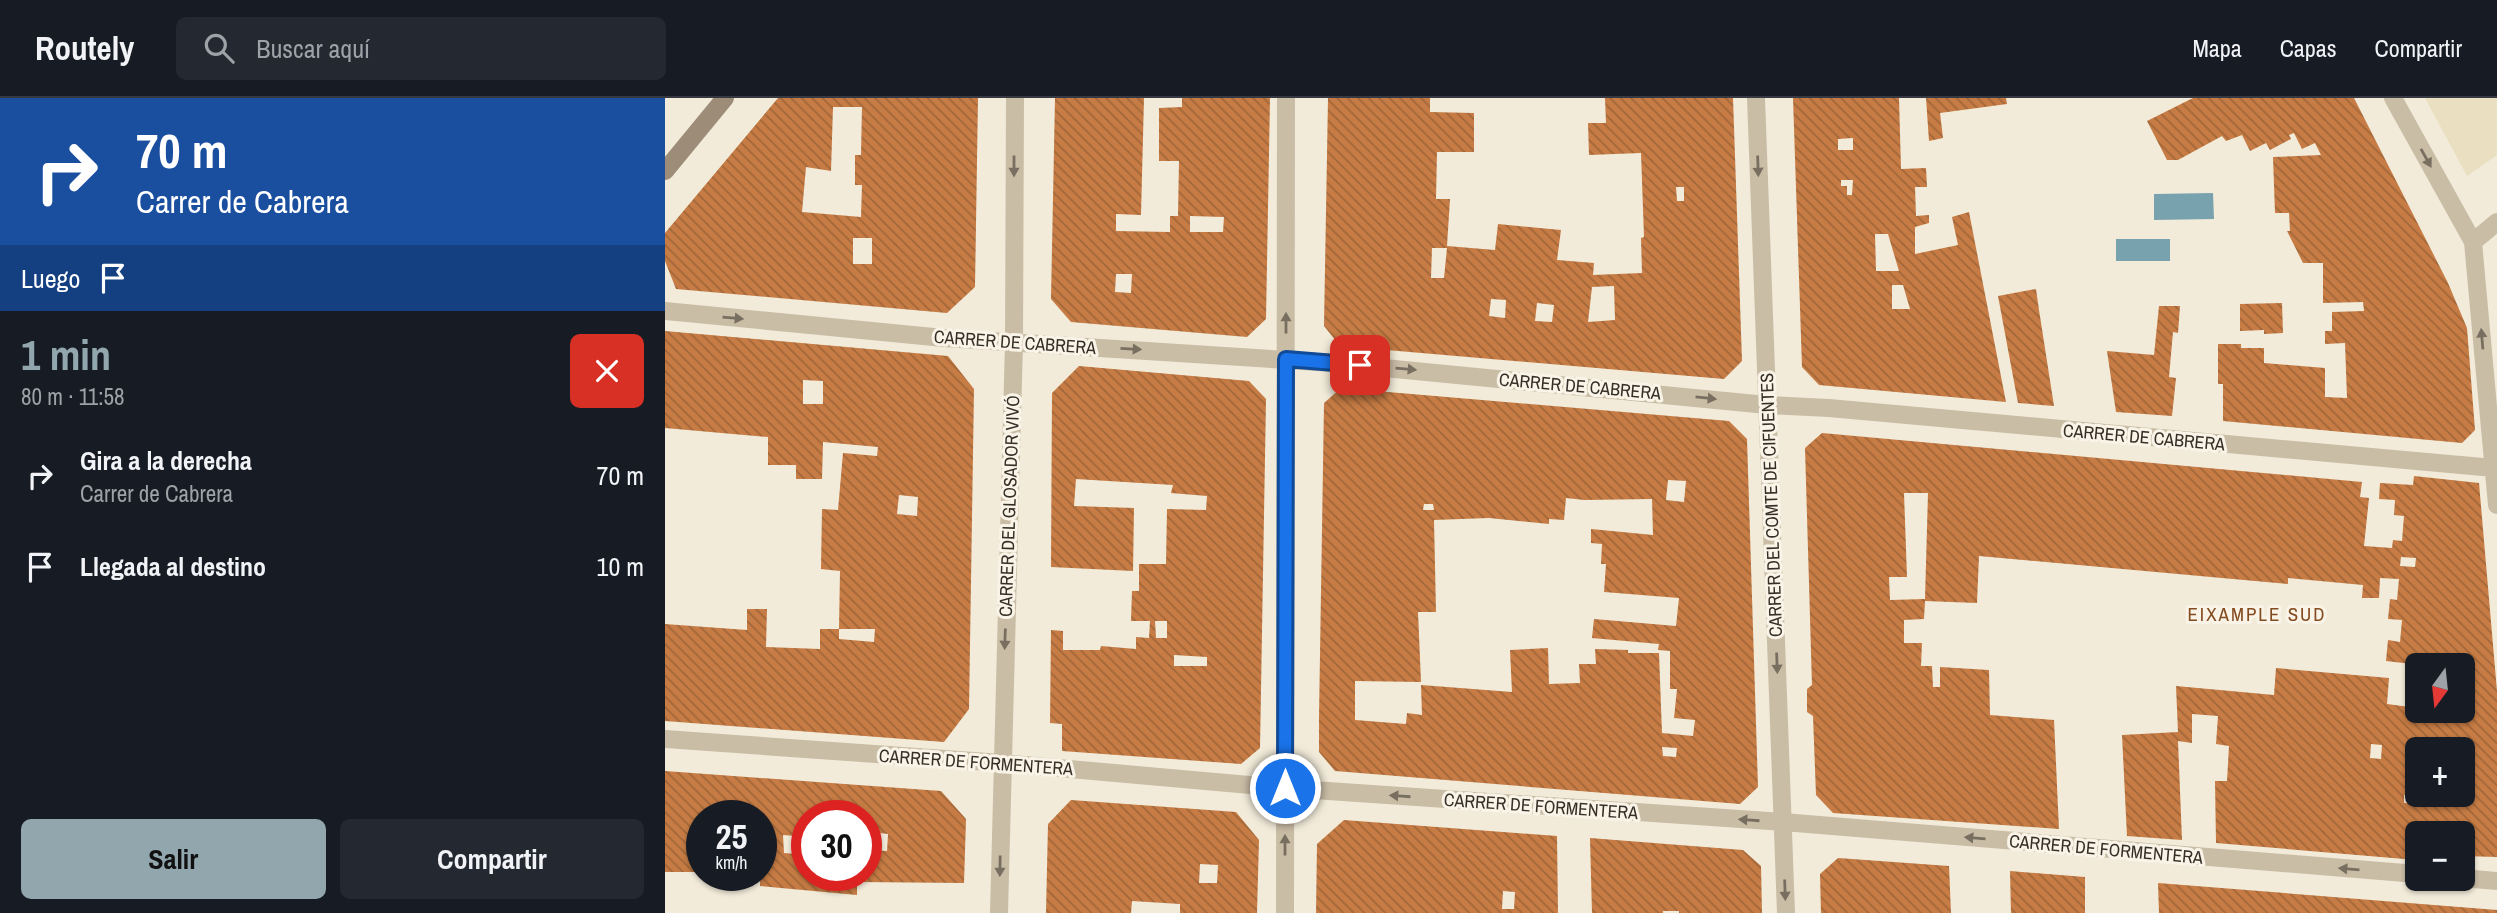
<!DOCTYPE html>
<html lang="es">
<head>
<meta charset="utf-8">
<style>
  body { margin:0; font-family:"Archivo Narrow",sans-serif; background:#242831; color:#f1f3f6; height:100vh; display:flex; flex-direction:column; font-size:26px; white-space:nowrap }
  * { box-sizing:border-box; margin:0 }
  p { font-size:23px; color:#9ea1a6 }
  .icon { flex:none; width:38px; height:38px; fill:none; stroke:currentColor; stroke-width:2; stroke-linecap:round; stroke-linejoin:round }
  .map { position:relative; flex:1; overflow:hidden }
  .side { display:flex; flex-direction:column; background:#171b24; width:665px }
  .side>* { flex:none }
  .hud { background:#1a4fa0; color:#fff; overflow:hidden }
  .needle { width:46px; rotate:195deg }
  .buttons { position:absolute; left:1740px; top:555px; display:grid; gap:14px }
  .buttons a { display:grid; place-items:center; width:70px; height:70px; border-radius:10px; background:#171b24; box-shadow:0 2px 5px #0004; font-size:35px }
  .speed { position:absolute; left:21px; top:702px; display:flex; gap:14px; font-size:35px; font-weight:700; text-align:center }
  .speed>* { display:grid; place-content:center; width:91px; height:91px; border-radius:50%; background:#171b24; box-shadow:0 2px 5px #0004; line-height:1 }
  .speed small { font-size:18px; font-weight:400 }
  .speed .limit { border:10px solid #d22; background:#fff; color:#111 }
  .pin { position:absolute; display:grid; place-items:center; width:60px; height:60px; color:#fff; margin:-30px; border-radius:14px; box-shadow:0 4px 10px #0006 }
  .me { position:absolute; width:77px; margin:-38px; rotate:0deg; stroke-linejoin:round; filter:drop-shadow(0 0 5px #0008) }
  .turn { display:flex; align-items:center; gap:24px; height:147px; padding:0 21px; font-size:32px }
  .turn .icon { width:91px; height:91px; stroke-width:2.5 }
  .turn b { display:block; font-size:49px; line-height:60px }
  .then { display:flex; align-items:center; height:66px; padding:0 21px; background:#0003; gap:14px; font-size:26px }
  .round { display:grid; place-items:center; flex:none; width:74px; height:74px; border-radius:10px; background:#242831 }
  .summary { display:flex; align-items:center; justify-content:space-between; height:119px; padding:0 21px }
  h1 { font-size:42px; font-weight:700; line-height:52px; color:#92a6ae }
  .button { display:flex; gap:14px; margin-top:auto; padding:14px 21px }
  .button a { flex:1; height:80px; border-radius:10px; background:#92a6ae; color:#111; font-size:28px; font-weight:700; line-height:80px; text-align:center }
  .button a+a { background:#242831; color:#f1f3f6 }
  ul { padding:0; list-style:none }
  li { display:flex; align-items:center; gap:21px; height:91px; padding:0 21px }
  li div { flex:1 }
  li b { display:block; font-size:26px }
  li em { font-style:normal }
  header { display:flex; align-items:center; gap:42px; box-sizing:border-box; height:98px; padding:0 35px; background:#171b24; border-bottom:2px solid #363941 }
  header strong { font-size:33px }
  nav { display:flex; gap:38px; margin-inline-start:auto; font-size:24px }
  .search { width:490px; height:63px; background:#242831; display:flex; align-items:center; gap:18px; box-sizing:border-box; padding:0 24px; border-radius:10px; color:#9ea1a6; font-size:26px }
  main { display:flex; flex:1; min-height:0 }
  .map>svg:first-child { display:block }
  .plaza { fill:#eae0c1 }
  .water { fill:#79a2af }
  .building { fill:url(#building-back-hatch); fill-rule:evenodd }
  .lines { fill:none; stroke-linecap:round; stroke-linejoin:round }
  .street { stroke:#cabda6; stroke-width:18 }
  .secondary { stroke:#9d8d78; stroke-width:18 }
  .oneway { fill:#796f60 }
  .route-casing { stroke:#114b97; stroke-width:18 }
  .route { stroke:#1a73e8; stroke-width:12 }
  .labels { text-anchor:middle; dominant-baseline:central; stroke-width:6; stroke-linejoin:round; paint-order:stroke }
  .street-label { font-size:18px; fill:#362f27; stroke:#f9f4e7 }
  .neighbourhood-label { font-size:19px; letter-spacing:2px; fill:#854b20; stroke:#f9f4e7 }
</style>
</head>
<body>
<header>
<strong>Routely</strong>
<div class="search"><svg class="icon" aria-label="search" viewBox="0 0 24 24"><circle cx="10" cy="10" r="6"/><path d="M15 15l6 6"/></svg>Buscar aquí</div>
<nav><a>Mapa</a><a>Capas</a><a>Compartir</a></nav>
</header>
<main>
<section class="side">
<div class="hud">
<div class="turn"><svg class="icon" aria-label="right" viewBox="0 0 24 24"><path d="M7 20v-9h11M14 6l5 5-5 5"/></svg><div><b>70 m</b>Carrer de Cabrera</div></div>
<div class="then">Luego<svg class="icon" aria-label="arrive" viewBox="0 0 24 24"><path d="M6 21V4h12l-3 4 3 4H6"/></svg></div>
</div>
<div class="summary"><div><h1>1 min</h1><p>80 m · 11:58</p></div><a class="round" style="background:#d93025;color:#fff"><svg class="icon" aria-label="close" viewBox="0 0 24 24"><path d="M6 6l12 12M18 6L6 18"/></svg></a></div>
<ul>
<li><svg class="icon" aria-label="right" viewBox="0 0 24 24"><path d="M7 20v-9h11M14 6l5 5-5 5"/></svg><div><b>Gira a la derecha</b><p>Carrer de Cabrera</p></div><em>70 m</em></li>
<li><svg class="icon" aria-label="arrive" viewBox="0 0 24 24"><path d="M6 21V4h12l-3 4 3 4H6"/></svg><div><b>Llegada al destino</b></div><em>10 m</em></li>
</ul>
<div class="button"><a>Salir</a><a>Compartir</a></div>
</section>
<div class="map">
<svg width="1832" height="815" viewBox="0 0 1832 815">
  <defs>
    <pattern id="building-back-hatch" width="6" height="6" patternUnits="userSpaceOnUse" patternTransform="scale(1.75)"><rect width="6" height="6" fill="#c67c44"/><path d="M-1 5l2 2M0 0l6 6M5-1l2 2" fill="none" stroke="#a26639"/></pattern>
  </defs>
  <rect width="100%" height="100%" fill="#f2ebda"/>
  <path class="plaza" d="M 1760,0 L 1832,0 L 1832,57 L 1802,78 Z"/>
  <path class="water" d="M 1548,95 L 1549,121 L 1489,122 L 1489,96 Z
    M 1451,141 L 1505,141 L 1505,163 L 1451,163 Z"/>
  <path class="building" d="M 113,0 L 313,0 L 310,189 L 282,215 L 11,191 L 0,163 L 0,135 ZM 168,9 L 197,9 L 196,57 L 190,57 L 190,87 L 197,87 L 196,119 L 137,114 L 141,69 L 166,73 ZM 188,140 L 207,140 L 207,166 L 188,166 Z
    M 390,0 L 479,0 L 476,117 L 451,116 L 451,133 L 505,134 L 505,118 L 513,118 L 514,63 L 494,63 L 494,10 L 517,9 L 517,0 L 605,0 L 601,221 L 582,239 L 406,224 L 386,201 ZM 525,118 L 559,119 L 558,134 L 525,134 ZM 451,176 L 467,176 L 466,195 L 450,194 Z
    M 663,0 L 765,0 L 765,14 L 809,15 L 809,54 L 772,54 L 771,101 L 785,101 L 782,148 L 830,152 L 833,126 L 896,132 L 892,162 L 929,165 L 928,177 L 977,175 L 976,140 L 979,139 L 976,55 L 924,57 L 923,25 L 941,25 L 940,0 L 1068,0 L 1077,263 L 1059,281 L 675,248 L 659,228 ZM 1011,89 L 1019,89 L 1019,103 L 1012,103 ZM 767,150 L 782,150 L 779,180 L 766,180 ZM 949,188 L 950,222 L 923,224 L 927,189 ZM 826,201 L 841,202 L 840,220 L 824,218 ZM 872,205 L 889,207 L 887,224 L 870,223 Z
    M 1128,0 L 1234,0 L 1236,71 L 1261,70 L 1262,89 L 1250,89 L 1251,118 L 1264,117 L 1264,125 L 1250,129 L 1250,156 L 1293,147 L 1287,119 L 1304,114 L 1341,304 L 1154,287 L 1137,269 ZM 1188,40 L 1188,52 L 1173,52 L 1173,41 ZM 1176,82 L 1188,82 L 1187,97 L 1182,97 L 1182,88 L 1176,88 ZM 1210,136 L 1223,136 L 1234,173 L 1211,173 ZM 1227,187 L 1238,187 L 1245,211 L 1227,211 Z
    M 1261,0 L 1341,0 L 1342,6 L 1275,15 L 1278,40 L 1264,43 Z
    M 1528,0 L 1689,0 L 1783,185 L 1802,230 L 1810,332 L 1797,345 L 1558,323 L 1558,286 L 1553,286 L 1553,246 L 1576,246 L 1576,250 L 1599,250 L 1599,265 L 1660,270 L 1660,299 L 1682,300 L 1680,245 L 1660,246 L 1660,233 L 1667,233 L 1667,214 L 1699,213 L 1698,204 L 1658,205 L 1658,165 L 1638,165 L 1622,133 L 1625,133 L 1624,115 L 1610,115 L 1608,59 L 1656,57 L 1650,45 L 1637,51 L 1629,35 L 1624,37 L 1626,41 L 1605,52 L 1601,45 L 1585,53 L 1577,37 L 1561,43 L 1557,38 L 1513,62 L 1502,62 L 1482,23 Z
    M 1371,191 L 1374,212 L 1389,308 L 1353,305 L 1333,198 Z
    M 1617,205 L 1618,235 L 1599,236 L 1599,232 L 1575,233 L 1575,206 Z
    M 1494,208 L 1515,208 L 1513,235 L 1508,234 L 1504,279 L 1511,280 L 1507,318 L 1451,314 L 1442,253 L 1489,257 Z
    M 0,233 L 283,258 L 309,291 L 304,611 L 279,644 L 0,623 L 0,526 L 82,532 L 82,511 L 102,511 L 101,549 L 155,551 L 155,531 L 174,531 L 174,541 L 209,544 L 210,531 L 174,531 L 175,473 L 156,471 L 157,411 L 173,412 L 178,355 L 212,358 L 213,349 L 158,344 L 157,381 L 131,381 L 131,367 L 103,367 L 103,339 L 0,330 ZM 138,282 L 158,283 L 158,306 L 138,306 ZM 234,397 L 253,399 L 252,418 L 232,416 Z
    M 414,268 L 584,283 L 601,301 L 595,650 L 576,666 L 397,653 L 397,626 L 385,625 L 386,532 L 398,533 L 398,552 L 435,552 L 436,548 L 471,551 L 471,539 L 484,540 L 485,523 L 466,523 L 467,493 L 474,493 L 474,466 L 501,466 L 502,411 L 541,412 L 542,398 L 506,395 L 508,387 L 411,381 L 409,408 L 469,410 L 468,473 L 386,469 L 387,295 ZM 490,523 L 502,523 L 502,540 L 491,540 ZM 509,557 L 542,559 L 542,568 L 509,568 Z
    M 676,290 L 1064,323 L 1082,341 L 1093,689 L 1075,706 L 670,673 L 654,654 L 654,620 L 659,305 ZM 1003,382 L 1021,383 L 1019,404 L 1001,402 ZM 901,400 L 919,402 L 987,401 L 988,437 L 926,431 L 926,445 L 937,446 L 936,466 L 941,466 L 939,494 L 1014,500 L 1011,528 L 929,521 L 927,540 L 994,546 L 993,552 L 1005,553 L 1005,591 L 1012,591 L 1009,620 L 1030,622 L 1028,638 L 997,635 L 994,555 L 963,555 L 963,552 L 930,551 L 931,566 L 914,566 L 915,585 L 884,586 L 883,550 L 845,552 L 847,594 L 756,587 L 757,617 L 742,615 L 741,626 L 690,622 L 690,583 L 756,584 L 753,514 L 771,514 L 769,422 L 824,420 L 884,426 L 884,421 L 899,422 ZM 759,406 L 768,406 L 769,412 L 758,412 ZM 997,649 L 1012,650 L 1011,659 L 998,658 Z
    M 1157,335 L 1697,384 L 1695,399 L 1704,400 L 1699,448 L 1727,450 L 1728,442 L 1737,443 L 1739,418 L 1729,417 L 1730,402 L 1714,401 L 1715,385 L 1748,387 L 1749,378 L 1814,385 L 1832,593 L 1832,759 L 1797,758 L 1797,735 L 1752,735 L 1751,762 L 1551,745 L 1550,683 L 1562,683 L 1564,648 L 1551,646 L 1553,618 L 1527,616 L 1527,645 L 1513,643 L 1517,742 L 1462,738 L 1457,637 L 1513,634 L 1511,588 L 1609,597 L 1611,570 L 1724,580 L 1722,606 L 1745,609 L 1748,583 L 1752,584 L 1752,612 L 1797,612 L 1797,567 L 1755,567 L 1721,563 L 1723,542 L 1735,544 L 1737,522 L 1723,521 L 1725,501 L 1732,502 L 1734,481 L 1715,480 L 1714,500 L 1697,500 L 1698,487 L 1623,480 L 1623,486 L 1314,458 L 1312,505 L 1260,503 L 1259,521 L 1239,522 L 1239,545 L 1257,545 L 1256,568 L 1267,568 L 1268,589 L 1275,589 L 1275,569 L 1324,572 L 1325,617 L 1389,622 L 1394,731 L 1168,715 L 1151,697 L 1148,618 L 1142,614 L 1142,591 L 1147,587 L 1140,350 ZM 1239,395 L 1263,395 L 1260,501 L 1225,502 L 1224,479 L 1242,479 ZM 1736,459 L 1751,460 L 1750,469 L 1735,468 ZM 1706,646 L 1717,647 L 1716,661 L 1705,660 ZM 1752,651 L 1797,651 L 1797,696 L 1760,696 L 1759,706 L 1739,705 L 1739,697 L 1752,698 Z
    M 0,673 L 276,693 L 301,721 L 299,785 L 192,784 L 192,797 L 95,788 L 96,718 L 37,718 L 37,774 L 0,774 ZM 142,718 L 201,718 L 201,777 L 142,777 L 142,757 L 119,755 L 118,737 L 142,739 ZM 205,734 L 223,736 L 222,753 L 203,752 Z
    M 406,702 L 571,714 L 594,742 L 592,815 L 515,815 L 515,806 L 467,803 L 466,815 L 381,815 L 383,726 ZM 535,766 L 553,767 L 552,785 L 534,785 Z
    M 679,722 L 892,738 L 893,815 L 651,815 L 652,746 ZM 838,793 L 850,794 L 849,811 L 837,811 Z
    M 925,740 L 1078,752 L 1096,768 L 1097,815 L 1014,815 L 1014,813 L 998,813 L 998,815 L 927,815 Z
    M 1173,760 L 1284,768 L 1286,815 L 1156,815 L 1155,776 Z
    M 1345,773 L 1420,779 L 1420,815 L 1346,815 Z
    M 1493,785 L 1832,812 L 1832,815 L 1494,815 Z"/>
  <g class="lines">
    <path class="street" d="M 1091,0 L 1121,815
      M 1728,0 L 1808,144 L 1832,124
      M 1808,144 L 1832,407
      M 0,213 L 279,240 L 668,265 L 1102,307 L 1164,310 L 1829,370
      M 0,641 L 337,665 L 619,690 L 1118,724 L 1752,776
      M 1797,780 L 1832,783
      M 334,815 L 349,244 L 350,0
      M 620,815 L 621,0"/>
    <path class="secondary" d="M 0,73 L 60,0"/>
  </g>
  <defs><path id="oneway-solid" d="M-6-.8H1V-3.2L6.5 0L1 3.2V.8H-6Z" transform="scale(1.75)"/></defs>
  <g class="oneway">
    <use href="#oneway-solid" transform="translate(1761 60) rotate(61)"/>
    <use href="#oneway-solid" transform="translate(349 68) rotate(90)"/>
    <use href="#oneway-solid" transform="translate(1093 68) rotate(88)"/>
    <use href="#oneway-solid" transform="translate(68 220) rotate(5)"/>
    <use href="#oneway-solid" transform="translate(621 225) rotate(-90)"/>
    <use href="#oneway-solid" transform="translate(1817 241) rotate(-95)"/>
    <use href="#oneway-solid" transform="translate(466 251) rotate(3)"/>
    <use href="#oneway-solid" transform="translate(741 271) rotate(5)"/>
    <use href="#oneway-solid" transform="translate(1041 300) rotate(6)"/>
    <use href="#oneway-solid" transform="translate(340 541) rotate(92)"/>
    <use href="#oneway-solid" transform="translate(1112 565) rotate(88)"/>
    <use href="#oneway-solid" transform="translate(735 698) rotate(-176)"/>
    <use href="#oneway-solid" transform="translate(1084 722) rotate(-176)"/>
    <use href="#oneway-solid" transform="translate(1310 740) rotate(-175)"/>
    <use href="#oneway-solid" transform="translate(620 747) rotate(-90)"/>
    <use href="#oneway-solid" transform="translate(335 768) rotate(91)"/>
    <use href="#oneway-solid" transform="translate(1684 771) rotate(-175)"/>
    <use href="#oneway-solid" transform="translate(1120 792) rotate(88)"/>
  </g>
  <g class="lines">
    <g class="route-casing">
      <path id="route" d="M 620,690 L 621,261 L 695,267"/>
    </g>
    <use href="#route" class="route"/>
  </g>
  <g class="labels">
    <g class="street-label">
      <text transform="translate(350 244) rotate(4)">CARRER DE CABRERA</text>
      <text transform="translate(915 288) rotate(5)">CARRER DE CABRERA</text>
      <text transform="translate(1479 339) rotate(5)">CARRER DE CABRERA</text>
      <text transform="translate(1106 407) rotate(-92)">CARRER DEL COMTE DE CIFUENTES</text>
      <text transform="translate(344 408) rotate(-88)">CARRER DEL GLOSADOR VIVÓ</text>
      <text transform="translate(311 664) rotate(4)">CARRER DE FORMENTERA</text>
      <text transform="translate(876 708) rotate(4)">CARRER DE FORMENTERA</text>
      <text transform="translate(1441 751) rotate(5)">CARRER DE FORMENTERA</text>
    </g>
    <g class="neighbourhood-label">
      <text x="1592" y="516">EIXAMPLE SUD</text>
    </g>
  </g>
</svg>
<div class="buttons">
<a><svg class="needle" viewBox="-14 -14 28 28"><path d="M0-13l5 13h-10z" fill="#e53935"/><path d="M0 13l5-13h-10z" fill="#9ea1a6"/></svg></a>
<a>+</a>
<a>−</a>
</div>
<div class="speed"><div>25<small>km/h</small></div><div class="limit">30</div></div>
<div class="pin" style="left:695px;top:267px;background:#d93025"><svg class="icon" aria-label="arrive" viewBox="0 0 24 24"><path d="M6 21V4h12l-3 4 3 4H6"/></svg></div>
<svg class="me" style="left:620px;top:690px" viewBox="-20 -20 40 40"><circle r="17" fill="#1a73e8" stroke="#fff" stroke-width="3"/><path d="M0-11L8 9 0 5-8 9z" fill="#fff"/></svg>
</div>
</main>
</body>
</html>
